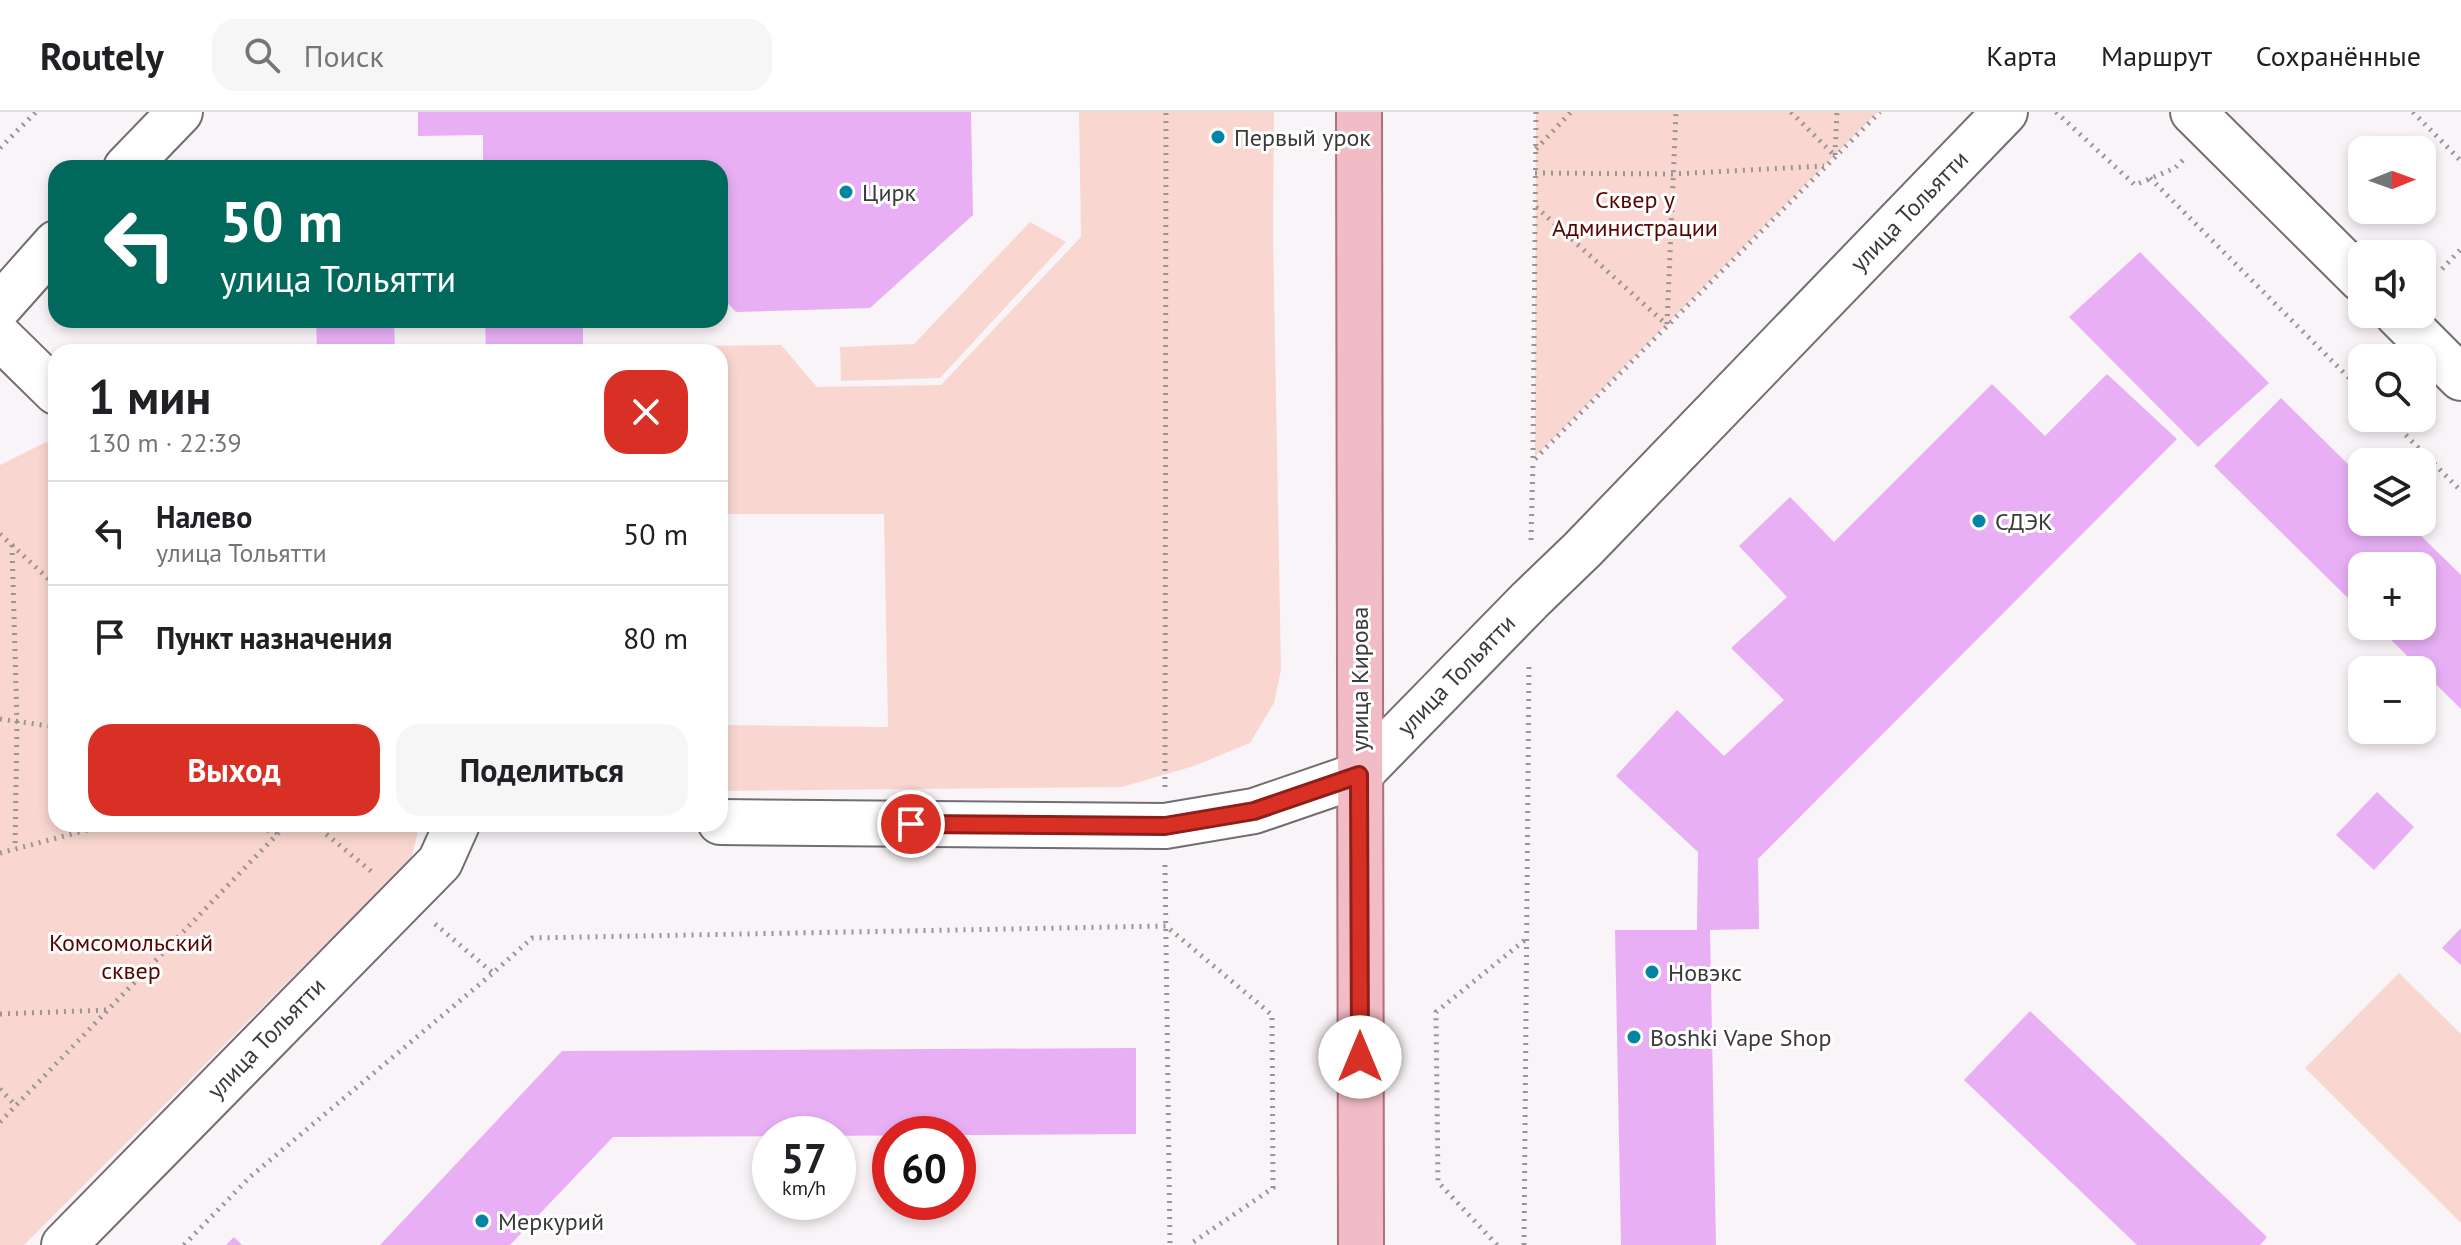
<!DOCTYPE html>
<html lang="ru">
<head>
<meta charset="utf-8">
<style>
  body { margin:0; font-family:"PT Sans",sans-serif; background:#f6f6f6; color:#202124; height:100vh; display:flex; flex-direction:column; font-size:30px; white-space:nowrap }
  * { box-sizing:border-box; margin:0 }
  p { font-size:26px; color:#757577 }
  .icon { flex:none; width:44px; height:44px; fill:none; stroke:currentColor; stroke-width:2; stroke-linecap:round; stroke-linejoin:round }
  .map { position:relative; flex:1; overflow:hidden }
  .sheet { position:absolute; left:48px; top:232px; width:680px; height:488px; display:flex; flex-direction:column; background:#fff; border-radius:24px; box-shadow:0 4px 12px #0003 }
  .sheet>* { flex:none }
  .banner { position:absolute; left:48px; top:48px; width:680px; height:168px; border-radius:24px; box-shadow:0 4px 12px #0003; background:#00695c; color:#fff; overflow:hidden }
  .needle { width:52px; rotate:89deg }
  .buttons { position:absolute; left:2348px; top:24px; display:grid; gap:16px }
  .buttons a { display:grid; place-items:center; width:88px; height:88px; border-radius:16px; background:#fff; box-shadow:0 4px 12px #0003; font-size:40px }
  .speed { position:absolute; left:752px; top:1004px; display:flex; gap:16px; font-size:40px; font-weight:700; text-align:center }
  .speed>* { display:grid; place-content:center; width:104px; height:104px; border-radius:50%; background:#fff; box-shadow:0 4px 12px #0003; line-height:1 }
  .speed small { font-size:20px; font-weight:400 }
  .speed .limit { border:12px solid #d22; background:#fff; color:#111 }
  .pin { position:absolute; display:grid; place-items:center; width:68px; height:68px; color:#fff; margin:-34px; border:4px solid #fff; border-radius:50%; box-shadow:0 2px 8px #0007 }
  .me { position:absolute; width:88px; margin:-44px; rotate:0deg; stroke-linejoin:round; filter:drop-shadow(0 0 6px #0008) }
  .turn { display:flex; align-items:center; gap:28px; height:168px; padding:0 40px; font-size:36px }
  .turn .icon { width:104px; height:104px; stroke-width:2.5 }
  .turn b { display:block; font-size:56px; line-height:68px }
  .round { display:grid; place-items:center; flex:none; width:84px; height:84px; border-radius:24px; background:#f6f6f6 }
  .head { display:flex; align-items:center; justify-content:space-between; height:136px; padding:0 40px }
  h1 { font-size:48px; font-weight:700; line-height:60px }
  .primary-button { display:flex; gap:16px; margin-top:auto; padding:16px 40px }
  .primary-button a { flex:1; height:92px; border-radius:24px; background:#d93025; color:#fff; font-size:32px; font-weight:700; line-height:92px; text-align:center }
  .primary-button a+a { background:#f6f6f6; color:#202124 }
  ul { padding:0; list-style:none }
  li { display:flex; align-items:center; gap:24px; height:104px; padding:0 40px; border-top:2px solid #e0e0e0 }
  li div { flex:1 }
  li b { display:block; font-size:30px }
  li em { font-style:normal }
  header { display:flex; align-items:center; gap:48px; box-sizing:border-box; height:112px; padding:0 40px; background:#fff; border-bottom:2px solid #e0e0e0 }
  header strong { font-size:38px }
  nav { display:flex; gap:44px; margin-inline-start:auto; font-size:28px }
  .search { width:560px; height:72px; background:#f6f6f6; display:flex; align-items:center; gap:20px; box-sizing:border-box; padding:0 28px; border-radius:24px; color:#757577; font-size:30px }
  .map>svg:first-child { display:block }
  .green { fill:#f9d7d0 }
  .building { fill:#e8aff5 }
  .lines { fill:none; stroke-linecap:round; stroke-linejoin:round }
  .tertiary-casing { stroke:#726d70; stroke-width:48 }
  .secondary-casing { stroke:#726d70; stroke-width:48 }
  .primary-casing { stroke:#ad727e; stroke-width:48 }
  .path { stroke:#999597; stroke-width:5; stroke-dasharray:2 6; stroke-linecap:butt }
  .tertiary { stroke:#fff; stroke-width:44 }
  .secondary { stroke:#fff; stroke-width:44 }
  .primary { stroke:#f2bcc7; stroke-width:44 }
  .route-casing { stroke:#8d1f18; stroke-width:20 }
  .route { stroke:#d93025; stroke-width:14 }
  .poi-dot { fill:#0284a7; stroke:#fff; stroke-width:3 }
  .labels { text-anchor:middle; dominant-baseline:central; stroke-width:6; stroke-linejoin:round; paint-order:stroke }
  .poi-label { font-size:24px; fill:#3b393a; stroke:#fff; text-anchor:start }
  .park-label { font-size:24px; fill:#580500; stroke:#fff }
  .street-label { font-size:24px; fill:#3b393a; stroke:#fff }
</style>
</head>
<body>
<header>
<strong>Routely</strong>
<div class="search"><svg class="icon" aria-label="search" viewBox="0 0 24 24"><circle cx="10" cy="10" r="6"/><path d="M15 15l6 6"/></svg>Поиск</div>
<nav><a>Карта</a><a>Маршрут</a><a>Сохранённые</a></nav>
</header>
<div class="map">
<svg width="2461" height="1133" viewBox="0 0 2461 1133">
  <rect width="100%" height="100%" fill="#f9f4f7"/>
  <path class="green" d="M 1079,0 L 1274,0 L 1273,121 L 1281,558 L 1274,591 L 1250,631 L 1194,654 L 1122,675 L 720,679 L 720,613 L 888,615 L 884,402 L 720,402 L 720,240 L 687,240 L 689,234 L 781,233 L 817,275 L 941,273 L 1081,125 Z
    M 1536,0 L 1878,0 L 1535,345 Z
    M 1030,110 L 1066,130 L 940,266 L 841,269 L 840,235 L 914,232 Z
    M 56,329 L 56,712 L 420,712 L 411,747 L 24,1133 L 0,1133 L 0,353 L 44,331 Z
    M 2399,861 L 2461,922 L 2461,1111 L 2305,956 Z"/>
  <path class="building" d="M 418,0 L 971,0 L 973,103 L 870,196 L 736,200 L 720,183 L 720,56 L 483,56 L 483,23 L 418,24 Z
    M 2140,140 L 2269,271 L 2198,335 L 2069,205 Z
    M 316,208 L 394,208 L 395,237 L 317,238 Z
    M 485,208 L 583,208 L 583,240 L 486,240 Z
    M 2107,262 L 2177,327 L 1758,747 L 1759,817 L 1710,818 L 1716,1133 L 1621,1133 L 1615,818 L 1697,818 L 1698,740 L 1616,664 L 1677,598 L 1724,644 L 1784,588 L 1731,536 L 1787,485 L 1739,434 L 1790,385 L 1834,430 L 1992,272 L 2045,324 Z
    M 2281,286 L 2362,366 L 2362,410 L 2407,410 L 2461,463 L 2461,597 L 2377,514 L 2422,514 L 2422,454 L 2362,454 L 2362,500 L 2214,354 Z
    M 2377,680 L 2414,715 L 2374,758 L 2336,723 Z
    M 2461,816 L 2461,853 L 2442,836 Z
    M 2030,899 L 2267,1125 L 2260,1133 L 2137,1133 L 1964,968 Z
    M 1136,936 L 1136,1022 L 613,1025 L 510,1133 L 380,1133 L 562,939 Z
    M 234,1125 L 242,1133 L 226,1133 Z"/>
  <g class="lines">
    <g class="tertiary-casing">
      <path id="tertiary" d="M 2193,0 L 2362,168
        M 126,56 L 180,0
        M 0,194 L 56,131
        M 2397,202 L 2461,266
        M 0,225 L 56,280
        M 64,1133 L 440,750 L 457,712"/>
    </g>
    <g class="secondary-casing">
      <path id="secondary" d="M 720,710 L 1165,714 L 1254,699 L 1359,663 L 1530,488 L 1582,438 L 2005,0"/>
    </g>
    <g class="primary-casing">
      <path id="primary" d="M 1359,0 L 1361,1133"/>
    </g>
    <path class="path" d="M 1536,0 L 1533,349 L 1880,0
      M 1791,0 L 1835,44
      M 2056,0 L 2135,73 L 2175,56 L 2184,47
      M 2413,0 L 2461,49
      M 0,36 L 36,0
      M 1536,37 L 1571,0
      M 1835,43 L 1837,0
      M 1535,61 L 1673,62 L 1824,54
      M 2150,66 L 2362,279
      M 1536,95 L 1667,213
      M 2442,157 L 2461,137
      M 1667,212 L 1676,0
      M 2389,306 L 2461,379
      M 0,422 L 56,474
      M 1531,428 L 1533,349
      M 12,433 L 17,610 L 15,737
      M 0,607 L 56,615
      M 1165,675 L 1166,0
      M 244,712 L 279,721
      M 314,712 L 372,760
      M 0,741 L 110,712
      M 1165,753 L 1170,1133
      M 435,812 L 493,861
      M 0,902 L 107,898
      M 0,977 L 16,994
      M 0,1010 L 287,712
      M 184,1133 L 250,1065 L 493,861 L 532,826 L 1166,814 L 1272,903 L 1273,1076 L 1189,1133
      M 1497,1133 L 1438,1070 L 1436,900 L 1525,828
      M 1524,1133 L 1529,550"/>
    <use href="#tertiary" class="tertiary"/>
    <use href="#secondary" class="secondary"/>
    <use href="#primary" class="primary"/>
  </g>
  <g class="lines">
    <g class="route-casing">
      <path id="route" d="M 911,712 L 1165,714 L 1254,699 L 1359,663 L 1360,945"/>
    </g>
    <use href="#route" class="route"/>
  </g>
  <g class="poi-dot">
    <circle cx="1218" cy="25" r="8"/>
    <circle cx="846" cy="80" r="8"/>
    <circle cx="1979" cy="409" r="8"/>
    <circle cx="1652" cy="860" r="8"/>
    <circle cx="1634" cy="925" r="8"/>
    <circle cx="482" cy="1109" r="8"/>
  </g>
  <g class="labels">
    <g class="poi-label">
      <text x="1234" y="25">Первый урок</text>
      <text x="862" y="80">Цирк</text>
      <text x="1995" y="409">СДЭК</text>
      <text x="1668" y="860">Новэкс</text>
      <text x="1650" y="925">Boshki Vape Shop</text>
      <text x="498" y="1109">Меркурий</text>
    </g>
    <g class="park-label">
      <text x="1635" y="87">Сквер у<tspan x="1635" dy="28">Администрации</tspan></text>
      <text x="131" y="830">Комсомольский<tspan x="131" dy="28">сквер</tspan></text>
    </g>
    <g class="street-label">
      <text transform="translate(1909 99) rotate(-46)">улица Тольятти</text>
      <text transform="translate(1456 563) rotate(-46)">улица Тольятти</text>
      <text transform="translate(1359 567) rotate(-90)">улица Кирова</text>
      <text transform="translate(266 926) rotate(-46)">улица Тольятти</text>
    </g>
  </g>
</svg>
<div class="buttons">
<a><svg class="needle" viewBox="-14 -14 28 28"><path d="M0-13l5 13h-10z" fill="#e53935"/><path d="M0 13l5-13h-10z" fill="#757577"/></svg></a>
<a><svg class="icon" aria-label="sound" viewBox="0 0 24 24"><path d="M4 9h4l5-4v14l-5-4H4zM17 9q2 3 0 6"/></svg></a>
<a><svg class="icon" aria-label="search" viewBox="0 0 24 24"><circle cx="10" cy="10" r="6"/><path d="M15 15l6 6"/></svg></a>
<a><svg class="icon" aria-label="layers" viewBox="0 0 24 24"><path d="M12 4l9 5-9 5-9-5zM3 14l9 5 9-5"/></svg></a>
<a>+</a>
<a>−</a>
</div>
<div class="speed"><div>57<small>km/h</small></div><div class="limit">60</div></div>
<div class="pin" style="left:911px;top:712px;background:#d93025"><svg class="icon" aria-label="arrive" viewBox="0 0 24 24"><path d="M6 21V4h12l-3 4 3 4H6"/></svg></div>
<svg class="me" style="left:1360px;top:945px" viewBox="-20 -20 40 40"><circle r="19" fill="#fff"/><path d="M0-13L10 11 0 6-10 11z" fill="#d93025"/></svg>
<div class="banner">
<div class="turn"><svg class="icon" aria-label="left" viewBox="0 0 24 24"><path d="M17 20v-9H6M10 6l-5 5 5 5"/></svg><div><b>50 m</b>улица Тольятти</div></div>
</div>
<section class="sheet">
<div class="head"><div><h1>1 мин</h1><p>130 m · 22:39</p></div><a class="round" style="background:#d93025;color:#fff"><svg class="icon" aria-label="close" viewBox="0 0 24 24"><path d="M6 6l12 12M18 6L6 18"/></svg></a></div>
<ul>
<li><svg class="icon" aria-label="left" viewBox="0 0 24 24"><path d="M17 20v-9H6M10 6l-5 5 5 5"/></svg><div><b>Налево</b><p>улица Тольятти</p></div><em>50 m</em></li>
<li><svg class="icon" aria-label="arrive" viewBox="0 0 24 24"><path d="M6 21V4h12l-3 4 3 4H6"/></svg><div><b>Пункт назначения</b></div><em>80 m</em></li>
</ul>
<div class="primary-button"><a>Выход</a><a>Поделиться</a></div>
</section>
</div>
</body>
</html>
